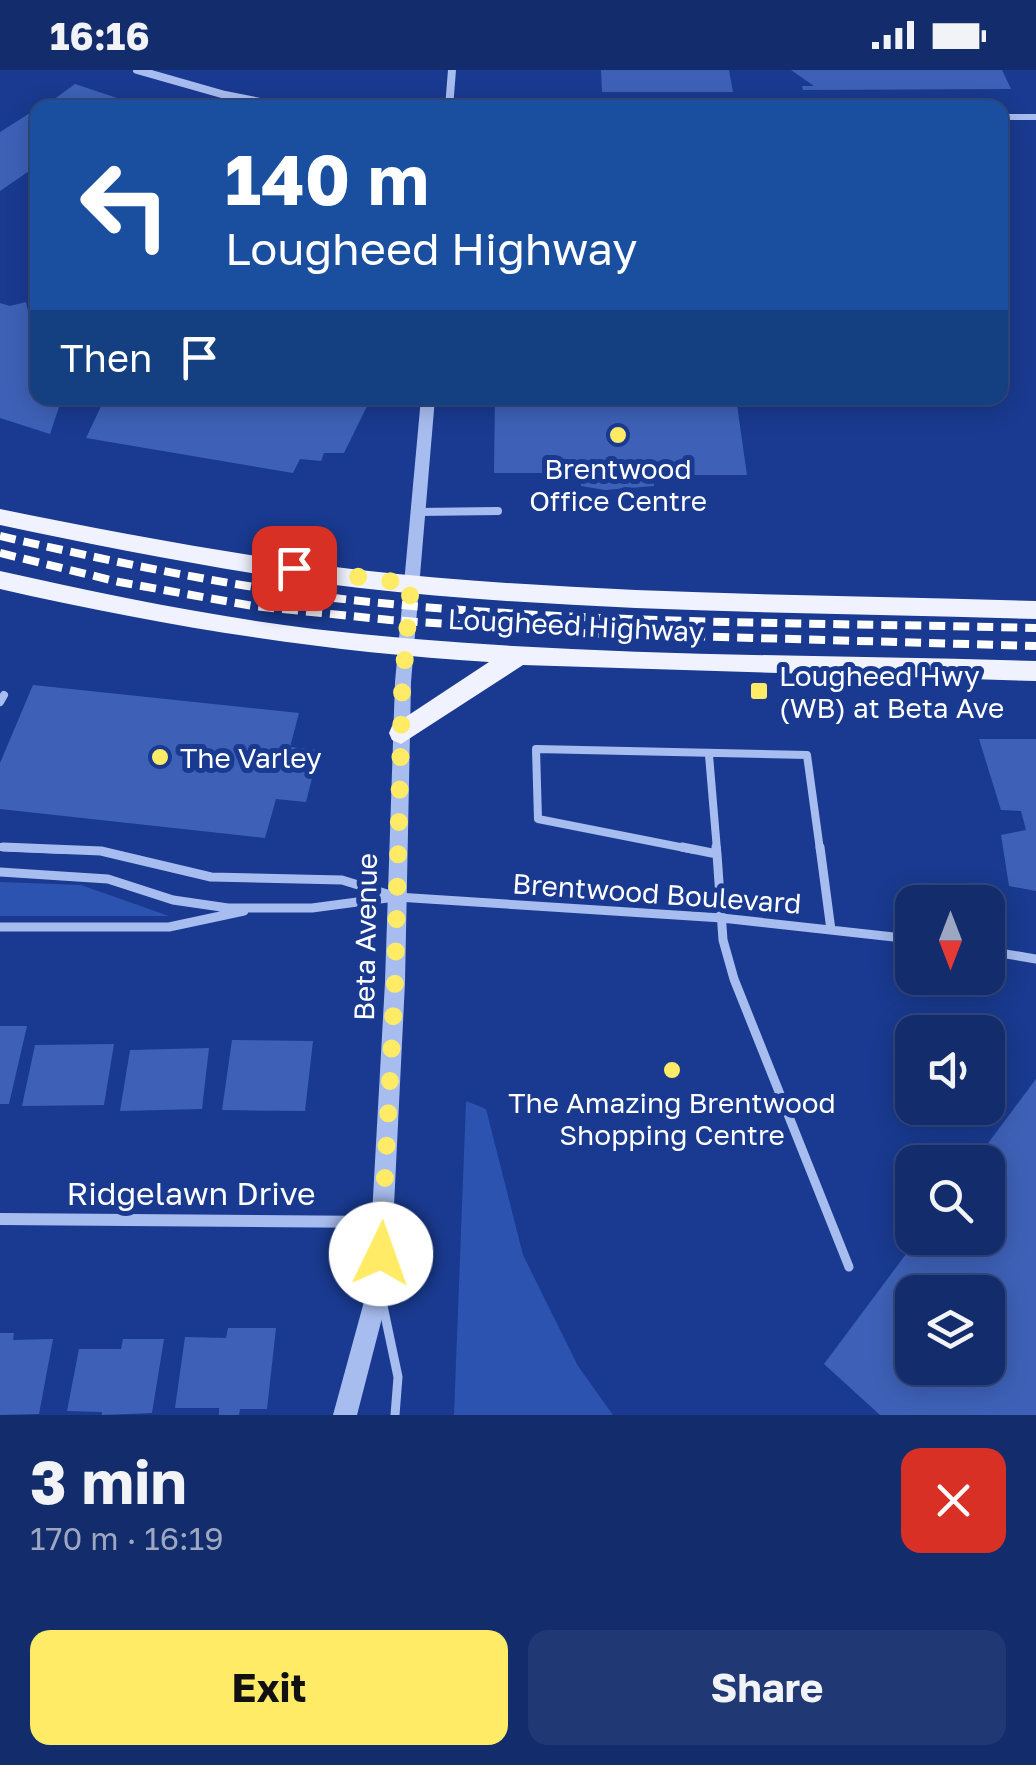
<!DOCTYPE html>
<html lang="en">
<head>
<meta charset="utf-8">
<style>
  body { margin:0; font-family:"Golos Text",sans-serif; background:#203874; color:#f1f3f6; height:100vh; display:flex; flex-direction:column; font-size:38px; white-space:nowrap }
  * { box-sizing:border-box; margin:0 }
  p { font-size:32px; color:#9da7c2 }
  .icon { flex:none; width:55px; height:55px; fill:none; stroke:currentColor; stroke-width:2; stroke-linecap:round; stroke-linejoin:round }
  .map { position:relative; height:1345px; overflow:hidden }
  .drawer { display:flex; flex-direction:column; background:#132c6c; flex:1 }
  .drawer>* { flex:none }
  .guide { position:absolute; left:30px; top:30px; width:978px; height:305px; border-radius:20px; box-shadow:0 5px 25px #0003,0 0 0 2px #32487f; background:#1a4fa0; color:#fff; overflow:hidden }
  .needle { width:65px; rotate:180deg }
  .tools { position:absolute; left:895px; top:815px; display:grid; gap:20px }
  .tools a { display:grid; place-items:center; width:110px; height:110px; border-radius:20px; background:#132c6c; box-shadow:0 5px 25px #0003,0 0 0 2px #32487f; font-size:50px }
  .pin { position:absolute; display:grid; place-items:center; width:85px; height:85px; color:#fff; margin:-42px; border-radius:20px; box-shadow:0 5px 15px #0006 }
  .me { position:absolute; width:110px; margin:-55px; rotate:3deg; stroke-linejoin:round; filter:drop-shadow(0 0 8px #0008) }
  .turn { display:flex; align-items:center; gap:35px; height:210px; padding:0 30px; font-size:45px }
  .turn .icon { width:130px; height:130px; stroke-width:2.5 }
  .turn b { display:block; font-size:70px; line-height:85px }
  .then { display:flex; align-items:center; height:95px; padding:0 30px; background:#0003; gap:20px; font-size:38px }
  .round { display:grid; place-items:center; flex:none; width:105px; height:105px; border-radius:20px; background:#203874 }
  .summary { display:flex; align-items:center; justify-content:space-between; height:170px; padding:0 30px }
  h1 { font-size:60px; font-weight:700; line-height:75px }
  .button { display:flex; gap:20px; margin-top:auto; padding:20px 30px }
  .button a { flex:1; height:115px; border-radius:20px; background:#ffeb66; color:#111; font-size:40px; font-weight:700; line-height:115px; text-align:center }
  .button a+a { background:#203874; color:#f1f3f6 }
  .status { display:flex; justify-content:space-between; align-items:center; height:70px; padding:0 50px; background:#132c6c; direction:ltr }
  .status svg { height:28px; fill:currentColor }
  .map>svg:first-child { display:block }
  .green { fill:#2c53af }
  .building { fill:#3e61b7; fill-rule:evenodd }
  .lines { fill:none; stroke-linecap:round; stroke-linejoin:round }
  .service-far1 { stroke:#a8bdef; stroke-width:8 }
  .service { stroke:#a8bdef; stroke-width:9 }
  .minor-far1 { stroke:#a8bdef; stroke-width:8 }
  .minor { stroke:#a8bdef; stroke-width:12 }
  .tertiary { fill:#a8bdef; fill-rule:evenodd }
  .primary { fill:#f0f3ff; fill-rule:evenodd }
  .rail { stroke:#fff; stroke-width:8; stroke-dasharray:16 8; stroke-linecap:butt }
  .route { stroke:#ffeb66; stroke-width:18; stroke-dasharray:0 32.4 }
  .poi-dot { fill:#ffeb66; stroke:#193a90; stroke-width:4 }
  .labels { text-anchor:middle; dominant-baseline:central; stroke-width:10; stroke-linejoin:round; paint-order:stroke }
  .poi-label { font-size:28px; fill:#fff; stroke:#193a90 }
  .street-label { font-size:28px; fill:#fff; stroke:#193a90 }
  .near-street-label { font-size:32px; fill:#fff; stroke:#193a90 }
</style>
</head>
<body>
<div class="status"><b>16:16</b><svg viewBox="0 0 49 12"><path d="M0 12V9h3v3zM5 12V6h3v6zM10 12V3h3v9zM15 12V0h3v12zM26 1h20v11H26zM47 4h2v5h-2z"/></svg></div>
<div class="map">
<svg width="1036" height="1345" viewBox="0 0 1036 1345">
  <rect width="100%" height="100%" fill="#193a90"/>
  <path class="green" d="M 0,812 L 81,815 L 169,846 L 0,846 Z
    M 466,1031 L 486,1039 L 523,1185 L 578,1296 L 613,1345 L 454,1345 Z"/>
  <path class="building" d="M 601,0 L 729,0 L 733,22 L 602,22 Z
    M 791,0 L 1002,0 L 1011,19 L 803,20 L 802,16 L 814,16 Z
    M 75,14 L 132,33 L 137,38 L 42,38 Z
    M 38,38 L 38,95 L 0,121 L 0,62 Z
    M 26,232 L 28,241 L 38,243 L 38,328 L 62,328 L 50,364 L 0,348 L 0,233 L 10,236 Z
    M 105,328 L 371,328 L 344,383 L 324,383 L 321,391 L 300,389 L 293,403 L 86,368 Z
    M 495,328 L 736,328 L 747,405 L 653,405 L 654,416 L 605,420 L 581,416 L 581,403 L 494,403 Z
    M 33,615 L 299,643 L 290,677 L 319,680 L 306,732 L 276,729 L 265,768 L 0,739 L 0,693 Z
    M 979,669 L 1036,669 L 1036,821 L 1009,816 L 1001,765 L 1026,760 L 1021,741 L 1001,740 Z
    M 0,956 L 27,956 L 9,1034 L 0,1034 Z
    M 232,970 L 313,971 L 305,1041 L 222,1040 Z
    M 114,974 L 104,1035 L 22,1036 L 35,975 Z
    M 209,978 L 202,1039 L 120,1041 L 130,980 Z
    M 1036,1009 L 1036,1345 L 880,1345 L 824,1294 L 918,1168 L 988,1168 L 988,1092 L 974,1092 ZM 912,1222 L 988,1222 L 988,1298 L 912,1298 Z
    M 228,1258 L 276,1258 L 267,1339 L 240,1339 L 239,1345 L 219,1345 L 219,1338 L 175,1338 L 185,1267 L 226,1268 Z
    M 0,1263 L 14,1263 L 13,1270 L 53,1269 L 39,1344 L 0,1345 Z
    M 123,1269 L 164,1269 L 152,1343 L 102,1345 L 102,1342 L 67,1341 L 79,1279 L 121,1279 Z"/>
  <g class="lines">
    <path class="service-far1" d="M 418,442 L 498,441
      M 0,632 L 4,625
      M 709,685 L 717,780
      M 0,777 L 66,780
      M 695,780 L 538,749 L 536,679 L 807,685 L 820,780"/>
    <path class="service" d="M 3,777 L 101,781 L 211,807 L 342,810 L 397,827 L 722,848 L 912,869
      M 682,777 L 717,784 L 716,777
      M 820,777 L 831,860
      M 717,784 L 723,870 L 734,909 L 849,1197
      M 0,802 L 108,809 L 173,830 L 228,838 L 312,838 L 395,827
      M 0,857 L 169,857 L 244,841
      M 988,881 L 1036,889
      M 382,1231 L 398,1307 L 395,1345"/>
    <path class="minor-far1" d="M 137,0 L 225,25 L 291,38
      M 449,38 L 452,0"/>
    <path class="minor" d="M 0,1149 L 382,1152"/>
    <path class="tertiary" d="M 1000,44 L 1036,44 L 1036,50 L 1000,50 Z
      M 421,328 L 435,328 L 411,612 L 405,912 L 390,1217 L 357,1345 L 333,1345 L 368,1217 L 385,912 L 395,612 Z"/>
    <path class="primary" d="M 0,439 C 119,463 239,486 360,500 C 584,525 811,524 1036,531 L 1036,549 C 811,542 584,543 360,518 C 239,504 119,480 0,455 Z
      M 0,501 C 104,524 208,546 314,559 C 553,587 796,584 1036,591 L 1036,611 L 523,595 L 401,674 L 392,670 L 389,663 L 392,656 L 489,592 C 323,582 162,556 0,519 Z"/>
    <path class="rail" d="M 0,466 C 110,491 221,515 334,528 C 567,555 802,552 1036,558
      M 0,483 L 119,512 L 253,536 L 390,550 L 580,563 L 1036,576"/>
  </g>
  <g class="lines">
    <path class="route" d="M 294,498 L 411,514 L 402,623 L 395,912 L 381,1184"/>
  </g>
  <g class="poi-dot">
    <circle cx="618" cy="365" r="10"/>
    <rect x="749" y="611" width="20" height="20" rx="5"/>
    <circle cx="160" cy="687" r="10"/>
    <circle cx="672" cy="1000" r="10"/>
  </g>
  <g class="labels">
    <g class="poi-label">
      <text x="618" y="398">Brentwood<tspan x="618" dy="32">Office Centre</tspan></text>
      <text x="779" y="605" text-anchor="start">Lougheed Hwy<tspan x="779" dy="32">(WB) at Beta Ave</tspan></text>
      <text x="180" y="687" text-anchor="start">The Varley</text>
      <text x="672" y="1032">The Amazing Brentwood<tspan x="672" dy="32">Shopping Centre</tspan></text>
    </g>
    <g class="street-label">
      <text transform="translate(576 555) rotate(3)">Lougheed Highway</text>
      <text transform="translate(657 823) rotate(4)">Brentwood Boulevard</text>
      <text transform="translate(365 867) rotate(-89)">Beta Avenue</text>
    </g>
    <g class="near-street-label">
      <text x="191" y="1123">Ridgelawn Drive</text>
    </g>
  </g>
</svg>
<div class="tools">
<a><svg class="needle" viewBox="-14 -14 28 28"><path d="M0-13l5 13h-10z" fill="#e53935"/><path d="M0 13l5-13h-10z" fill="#9da7c2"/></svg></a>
<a><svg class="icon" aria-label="sound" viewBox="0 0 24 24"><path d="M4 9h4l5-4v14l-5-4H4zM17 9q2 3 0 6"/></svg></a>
<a><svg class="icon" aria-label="search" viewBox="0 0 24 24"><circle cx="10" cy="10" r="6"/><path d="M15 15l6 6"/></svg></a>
<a><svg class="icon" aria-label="layers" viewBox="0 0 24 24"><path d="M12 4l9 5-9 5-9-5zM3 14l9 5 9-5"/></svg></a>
</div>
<div class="pin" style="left:294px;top:498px;background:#d93025"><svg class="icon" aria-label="arrive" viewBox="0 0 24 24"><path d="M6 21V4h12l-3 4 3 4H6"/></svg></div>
<svg class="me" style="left:381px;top:1184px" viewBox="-20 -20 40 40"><circle r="19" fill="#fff"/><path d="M0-13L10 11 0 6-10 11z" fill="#ffeb66"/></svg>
<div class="guide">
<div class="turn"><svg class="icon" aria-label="left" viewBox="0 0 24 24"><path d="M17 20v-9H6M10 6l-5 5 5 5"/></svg><div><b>140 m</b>Lougheed Highway</div></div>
<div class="then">Then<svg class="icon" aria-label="arrive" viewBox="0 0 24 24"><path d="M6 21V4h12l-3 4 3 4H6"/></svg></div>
</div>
</div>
<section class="drawer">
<div class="summary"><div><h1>3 min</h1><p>170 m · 16:19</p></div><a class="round" style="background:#d93025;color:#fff"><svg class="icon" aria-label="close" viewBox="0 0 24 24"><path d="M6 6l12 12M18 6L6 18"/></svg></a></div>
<div class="button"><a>Exit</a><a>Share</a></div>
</section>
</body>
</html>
